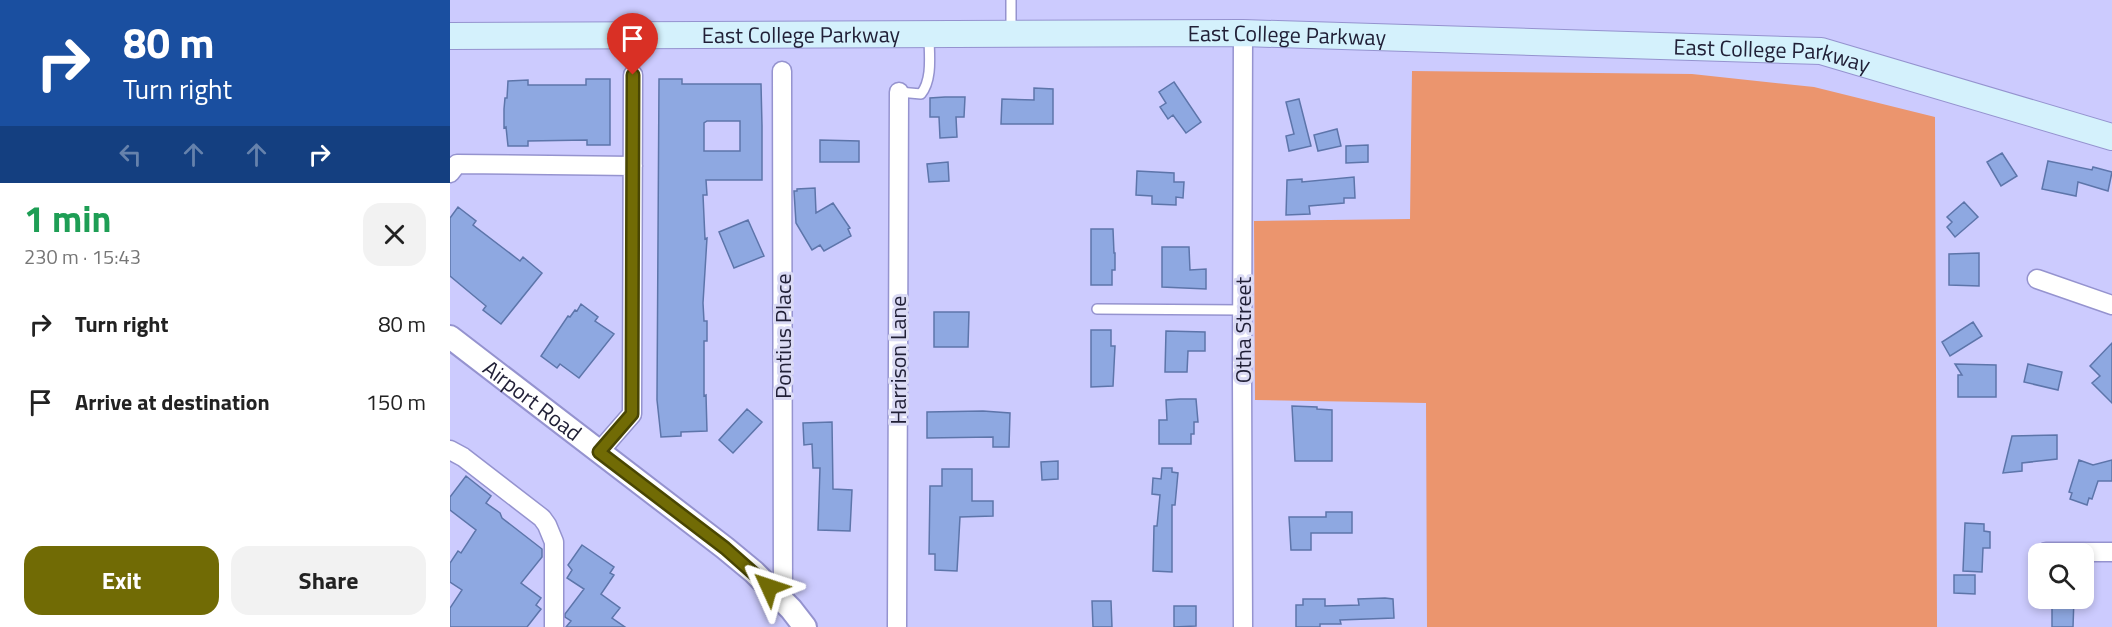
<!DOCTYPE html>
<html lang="en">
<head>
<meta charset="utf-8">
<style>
  body { margin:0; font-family:"Titillium Web",sans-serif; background:#f2f2f2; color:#222; height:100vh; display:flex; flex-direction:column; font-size:22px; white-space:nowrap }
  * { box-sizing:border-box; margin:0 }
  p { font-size:20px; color:#767676 }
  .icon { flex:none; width:33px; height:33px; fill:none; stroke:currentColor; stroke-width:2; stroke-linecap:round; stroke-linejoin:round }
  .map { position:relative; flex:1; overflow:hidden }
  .sheet { display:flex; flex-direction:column; background:#fff; width:450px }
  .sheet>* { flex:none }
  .banner { background:#1a4fa0; color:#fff; overflow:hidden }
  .tools { position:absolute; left:1578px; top:543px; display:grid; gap:12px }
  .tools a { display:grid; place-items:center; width:66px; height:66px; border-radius:12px; background:#fff; box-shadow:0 3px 9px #0003; font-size:30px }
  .pin { position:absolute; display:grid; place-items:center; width:51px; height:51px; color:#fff; margin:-62px -26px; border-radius:50% 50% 50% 0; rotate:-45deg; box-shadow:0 0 6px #0007 }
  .pin .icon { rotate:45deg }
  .me { position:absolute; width:66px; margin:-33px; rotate:312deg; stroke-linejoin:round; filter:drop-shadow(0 0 4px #0008) }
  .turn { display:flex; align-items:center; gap:21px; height:126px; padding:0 24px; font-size:27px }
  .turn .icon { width:78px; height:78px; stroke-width:2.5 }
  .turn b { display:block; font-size:42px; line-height:51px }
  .lanes { display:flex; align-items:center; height:57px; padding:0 24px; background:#0003; justify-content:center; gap:30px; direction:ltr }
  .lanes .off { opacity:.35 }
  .round { display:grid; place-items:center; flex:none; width:63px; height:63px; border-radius:18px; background:#f2f2f2 }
  .head { display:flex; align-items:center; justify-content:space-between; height:102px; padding:0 24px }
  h1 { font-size:36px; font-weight:700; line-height:45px; color:#1e9e55 }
  .action { display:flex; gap:12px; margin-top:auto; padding:12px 24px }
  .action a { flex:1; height:69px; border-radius:18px; background:#716b05; color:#fff; font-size:24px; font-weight:700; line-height:69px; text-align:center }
  .action a+a { background:#f2f2f2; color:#222 }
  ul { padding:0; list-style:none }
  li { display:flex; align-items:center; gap:18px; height:78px; padding:0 24px }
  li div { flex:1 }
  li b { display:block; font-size:22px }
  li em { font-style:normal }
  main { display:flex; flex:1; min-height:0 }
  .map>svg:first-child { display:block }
  .green { fill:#eb956e }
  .building { fill:#8ea8e1; stroke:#5d75aa; stroke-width:1.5; fill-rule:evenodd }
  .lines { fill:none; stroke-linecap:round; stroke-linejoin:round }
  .service-casing { stroke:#9593cf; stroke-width:12 }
  .minor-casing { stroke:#9593cf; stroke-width:21 }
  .tertiary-casing { stroke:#9593cf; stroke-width:26 }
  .secondary-casing { stroke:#9593cf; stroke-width:28 }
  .service { stroke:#fff; stroke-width:9 }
  .minor { stroke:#fff; stroke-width:18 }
  .tertiary { stroke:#fff; stroke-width:22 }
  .secondary { stroke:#d4f1fc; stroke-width:26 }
  .route-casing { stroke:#494603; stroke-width:15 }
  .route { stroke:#716b05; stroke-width:10 }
  .labels { text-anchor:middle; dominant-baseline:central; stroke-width:6; stroke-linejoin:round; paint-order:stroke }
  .street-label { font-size:22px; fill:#212037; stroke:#dbdbf5 }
</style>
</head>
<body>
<main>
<section class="sheet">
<div class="banner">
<div class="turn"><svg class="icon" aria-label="right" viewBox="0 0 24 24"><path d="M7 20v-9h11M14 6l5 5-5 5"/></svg><div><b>80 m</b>Turn right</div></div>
<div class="lanes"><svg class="icon off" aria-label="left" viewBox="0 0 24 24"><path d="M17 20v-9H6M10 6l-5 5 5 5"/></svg><svg class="icon off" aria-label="ahead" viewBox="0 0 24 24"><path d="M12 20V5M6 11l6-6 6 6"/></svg><svg class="icon off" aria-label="ahead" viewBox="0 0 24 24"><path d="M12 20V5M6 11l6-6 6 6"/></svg><svg class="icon" aria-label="right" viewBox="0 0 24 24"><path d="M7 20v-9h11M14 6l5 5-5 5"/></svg></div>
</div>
<div class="head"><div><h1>1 min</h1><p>230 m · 15:43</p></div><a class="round"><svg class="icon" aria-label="close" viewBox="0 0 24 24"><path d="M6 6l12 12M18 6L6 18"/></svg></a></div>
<ul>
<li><svg class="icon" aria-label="right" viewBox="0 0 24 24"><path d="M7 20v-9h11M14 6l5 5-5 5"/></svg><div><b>Turn right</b></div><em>80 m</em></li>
<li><svg class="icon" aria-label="arrive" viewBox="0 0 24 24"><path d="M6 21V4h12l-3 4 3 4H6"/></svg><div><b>Arrive at destination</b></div><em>150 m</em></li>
</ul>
<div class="action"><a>Exit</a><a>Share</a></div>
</section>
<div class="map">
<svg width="1662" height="627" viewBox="0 0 1662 627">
  <rect width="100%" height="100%" fill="#cccbfe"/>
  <path class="green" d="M 962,71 L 1242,74 L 1364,87 L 1485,117 L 1487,627 L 977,627 L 976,403 L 805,400 L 804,221 L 960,219 Z"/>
  <path class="building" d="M 136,79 L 160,79 L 160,145 L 137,145 L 137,140 L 78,141 L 78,146 L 58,146 L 56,127 L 54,128 L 54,109 L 55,98 L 57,98 L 58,81 L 78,80 L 78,85 L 136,85 Z
    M 209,79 L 232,79 L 232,84 L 311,84 L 312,126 L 312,180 L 256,180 L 257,195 L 253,195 L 255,239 L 257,238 L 253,303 L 254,321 L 257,321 L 257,341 L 254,341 L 254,396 L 256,395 L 257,431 L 231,432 L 231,436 L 211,437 L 207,400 ZM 257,121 L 290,121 L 290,151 L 254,151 L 254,123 Z
    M 724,82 L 751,122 L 736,133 L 723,115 L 718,119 L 710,107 L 716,103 L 709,92 Z
    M 584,88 L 603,89 L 603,124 L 551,124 L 552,99 L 584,100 Z
    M 495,97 L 515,97 L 514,117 L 506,117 L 507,137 L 490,138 L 489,117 L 480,117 L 480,98 Z
    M 849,99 L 861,146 L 839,151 L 836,136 L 844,134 L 836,102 Z
    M 887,129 L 891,146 L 868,151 L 864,135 Z
    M 370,140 L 409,141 L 409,162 L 370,162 Z
    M 918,145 L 918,162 L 896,163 L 896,146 Z
    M 1552,153 L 1567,176 L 1551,186 L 1537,162 Z
    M 1598,161 L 1642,170 L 1643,167 L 1662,172 L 1658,191 L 1628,182 L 1626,196 L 1592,189 Z
    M 498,162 L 499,181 L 479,182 L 477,164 Z
    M 687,171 L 724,173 L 724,182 L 734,182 L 733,198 L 726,197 L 726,205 L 702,204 L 702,196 L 686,195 Z
    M 904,177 L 905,198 L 894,198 L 894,203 L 859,206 L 860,214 L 836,215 L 837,180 L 852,179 L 852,182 Z
    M 365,188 L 366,213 L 383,203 L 400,228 L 398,229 L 401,236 L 374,251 L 370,245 L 362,250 L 346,223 L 344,191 L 347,191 L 347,189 Z
    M 1514,202 L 1528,217 L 1505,237 L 1497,227 L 1502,222 L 1497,217 Z
    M 8,207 L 26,221 L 23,225 L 70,261 L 73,257 L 92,273 L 51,324 L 33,310 L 36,306 L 0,276 L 0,218 Z
    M 298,220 L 314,256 L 284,268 L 269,232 Z
    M 641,229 L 663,229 L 664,253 L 665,253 L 665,270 L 662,270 L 662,285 L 641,285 Z
    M 712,247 L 739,247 L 740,270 L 756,269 L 756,289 L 712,287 Z
    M 1529,253 L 1529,286 L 1499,285 L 1499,254 Z
    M 131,304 L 148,317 L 145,321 L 164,334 L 129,378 L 110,364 L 107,368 L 91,356 L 118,316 L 120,317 L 125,310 L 127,311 Z
    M 484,312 L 519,312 L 518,347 L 484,347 Z
    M 1523,322 L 1532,336 L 1500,356 L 1492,342 Z
    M 641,330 L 661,330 L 661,346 L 665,346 L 663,386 L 641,387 Z
    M 716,331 L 755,332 L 755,351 L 738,351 L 737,372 L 715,372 Z
    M 1662,343 L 1662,403 L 1642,383 L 1650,376 L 1640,366 Z
    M 1505,364 L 1546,365 L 1546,397 L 1508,397 L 1508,375 L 1512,375 Z
    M 1578,364 L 1612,372 L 1608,390 L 1574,382 Z
    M 730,399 L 746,399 L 748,422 L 744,422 L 744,434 L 741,434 L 741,444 L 709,444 L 709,420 L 717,420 L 716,400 Z
    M 842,406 L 867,407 L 867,409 L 882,410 L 882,461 L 845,461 Z
    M 297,409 L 312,422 L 283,453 L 269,440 Z
    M 533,411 L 560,413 L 559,447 L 543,447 L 543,437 L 477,438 L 477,412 Z
    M 382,422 L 383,489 L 402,490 L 400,531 L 368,530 L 370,468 L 363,468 L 362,444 L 354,445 L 353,423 Z
    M 1607,435 L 1607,459 L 1572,463 L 1572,471 L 1553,473 L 1562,436 Z
    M 1629,460 L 1643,465 L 1662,460 L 1662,481 L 1648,481 L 1642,499 L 1639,498 L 1637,505 L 1620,499 L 1622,493 L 1619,492 Z
    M 608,461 L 608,479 L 592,480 L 591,462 Z
    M 712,468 L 722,468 L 722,472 L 728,473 L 725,505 L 722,505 L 722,572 L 703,571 L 704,526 L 707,526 L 710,495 L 702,494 L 703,478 L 711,479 Z
    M 492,469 L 522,469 L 522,501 L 543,501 L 543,516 L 510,517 L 507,571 L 485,570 L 485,554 L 479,554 L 480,486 L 492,486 Z
    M 16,476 L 41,496 L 36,503 L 50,513 L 52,518 L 92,549 L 92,557 L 71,583 L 91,598 L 86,605 L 91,609 L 77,627 L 0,627 L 0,608 L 12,590 L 0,582 L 0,563 L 8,551 L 11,553 L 26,530 L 0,510 L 0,497 Z
    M 876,512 L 902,512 L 902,533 L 861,533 L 861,550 L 841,550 L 839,517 L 876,517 Z
    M 1515,523 L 1534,524 L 1534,531 L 1540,532 L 1540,548 L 1533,548 L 1532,572 L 1513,571 Z
    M 132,545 L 164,567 L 160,573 L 164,575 L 151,594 L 170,608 L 162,618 L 175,627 L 116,627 L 121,621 L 115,617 L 115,614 L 134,589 L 117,578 L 122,570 L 118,565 Z
    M 1504,575 L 1525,575 L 1525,594 L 1504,593 Z
    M 935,598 L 943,599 L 944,618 L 890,620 L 891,624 L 870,624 L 870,627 L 846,627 L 846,605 L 853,605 L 853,599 L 875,599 L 875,606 L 909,605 L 908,599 Z
    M 1602,598 L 1624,598 L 1623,627 L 1602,627 Z
    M 642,601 L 661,601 L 662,627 L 643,627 Z
    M 724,606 L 746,606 L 746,626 L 724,627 Z"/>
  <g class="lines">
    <g class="service-casing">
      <path id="service" d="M 561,32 L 561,0
        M 449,92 L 471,94 C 483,79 479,54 479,36
        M 647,309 L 792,310"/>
    </g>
    <g class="minor-casing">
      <path id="minor" d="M 793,33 L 792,377 L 793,627
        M 332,71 L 333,602
        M 0,173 L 7,164 L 183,166
        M 1587,279 L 1662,305
        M 0,450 L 13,457 L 92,518 L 97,525 L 104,542 L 104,627
        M 149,452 L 182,414 L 183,75
        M 1596,552 L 1662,552
        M 447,627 L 449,92"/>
    </g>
    <g class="tertiary-casing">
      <g id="tertiary">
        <path id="s1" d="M 0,337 L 275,548 L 304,572 L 341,609 L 355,627"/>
      </g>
    </g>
    <g class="secondary-casing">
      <g id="secondary">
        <path id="s2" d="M 0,36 L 793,33 L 1371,51 L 1662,137"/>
      </g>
    </g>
    <use href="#service" class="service"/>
    <use href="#minor" class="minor"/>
    <use href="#tertiary" class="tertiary"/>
    <use href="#secondary" class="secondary"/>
  </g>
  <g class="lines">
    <g class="route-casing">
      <path id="route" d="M 183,75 L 182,414 L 149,452 L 275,548 L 319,587"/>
    </g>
    <use href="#route" class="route"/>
  </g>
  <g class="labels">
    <g class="street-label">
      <text stroke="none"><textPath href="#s2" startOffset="351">East College Parkway</textPath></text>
      <text stroke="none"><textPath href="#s2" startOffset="837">East College Parkway</textPath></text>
      <text stroke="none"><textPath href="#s2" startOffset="1323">East College Parkway</textPath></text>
      <text transform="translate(793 330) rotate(-90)">Otha Street</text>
      <text transform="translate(333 336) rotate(-90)">Pontius Place</text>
      <text transform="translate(448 360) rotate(-90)">Harrison Lane</text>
      <text stroke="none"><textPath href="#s1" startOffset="104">Airport Road</textPath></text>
    </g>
  </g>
</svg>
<div class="tools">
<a><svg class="icon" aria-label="search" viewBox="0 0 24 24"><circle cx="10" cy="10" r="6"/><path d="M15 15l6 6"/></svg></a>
</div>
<div class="pin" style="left:183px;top:75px;background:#d93025"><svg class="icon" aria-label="arrive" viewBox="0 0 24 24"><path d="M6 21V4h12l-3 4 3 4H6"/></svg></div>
<svg class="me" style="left:319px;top:587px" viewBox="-20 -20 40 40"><path d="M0-17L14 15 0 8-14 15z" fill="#716b05" stroke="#fff" stroke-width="4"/></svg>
</div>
</main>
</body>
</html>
